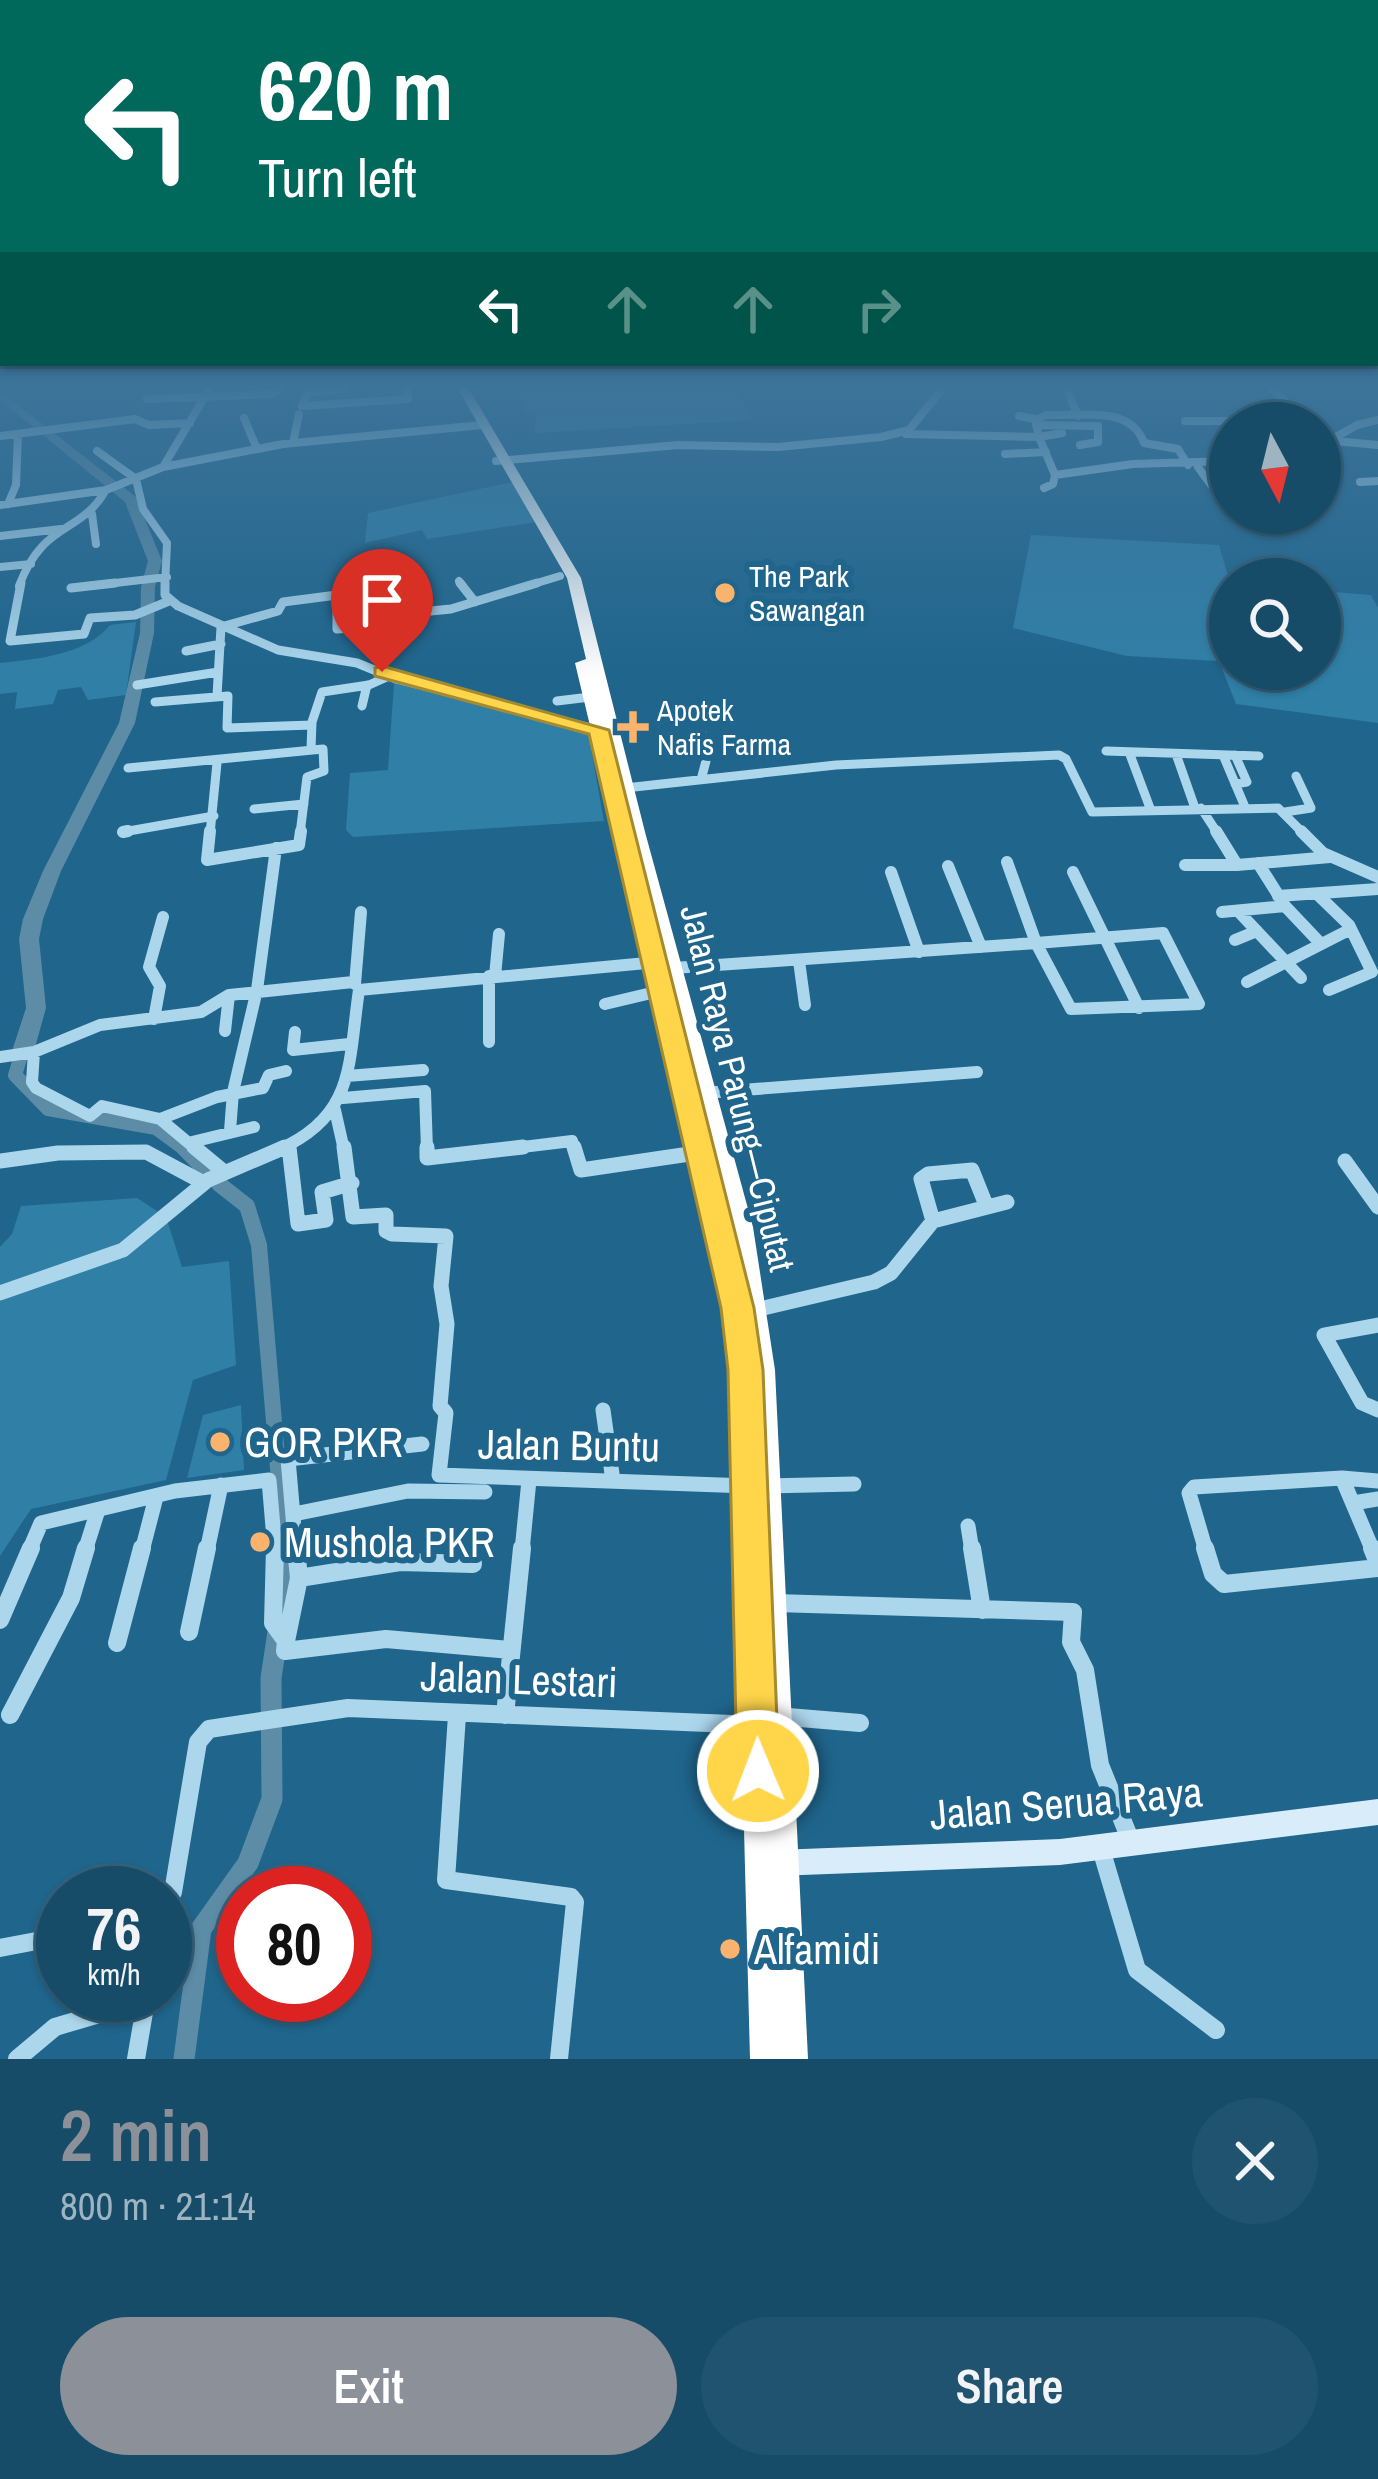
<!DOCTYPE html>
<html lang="en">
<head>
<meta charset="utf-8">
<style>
  body { margin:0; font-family:"Archivo Narrow",sans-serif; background:#20536f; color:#f1f3f6; height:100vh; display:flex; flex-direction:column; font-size:45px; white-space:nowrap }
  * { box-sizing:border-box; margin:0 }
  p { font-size:39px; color:#9eb4c0 }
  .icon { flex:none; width:66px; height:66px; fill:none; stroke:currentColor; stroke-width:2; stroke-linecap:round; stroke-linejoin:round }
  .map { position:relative; height:2059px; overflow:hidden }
  .details { display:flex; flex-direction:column; background:#174c69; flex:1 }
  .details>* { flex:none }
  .guide { position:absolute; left:0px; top:0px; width:1380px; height:366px; box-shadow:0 3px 9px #0004,0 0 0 3px #36637d; background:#00695c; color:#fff; overflow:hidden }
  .needle { width:78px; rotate:173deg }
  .buttons { position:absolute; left:1209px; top:402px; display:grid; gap:24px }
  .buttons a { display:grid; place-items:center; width:132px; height:132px; border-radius:50%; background:#174c69; box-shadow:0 3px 9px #0004,0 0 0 3px #36637d; font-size:60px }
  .speed { position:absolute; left:36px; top:1866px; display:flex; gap:24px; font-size:60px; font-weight:700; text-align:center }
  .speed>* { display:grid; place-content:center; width:156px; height:156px; border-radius:50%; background:#174c69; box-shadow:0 3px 9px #0004,0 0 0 3px #36637d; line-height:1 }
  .speed small { font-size:30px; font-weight:400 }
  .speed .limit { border:18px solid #d22; background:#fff; color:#111 }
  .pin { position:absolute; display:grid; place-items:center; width:102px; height:102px; color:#fff; margin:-123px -51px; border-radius:50% 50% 50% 0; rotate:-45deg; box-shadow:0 0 12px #0007 }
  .pin .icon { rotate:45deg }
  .me { position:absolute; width:132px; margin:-66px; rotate:359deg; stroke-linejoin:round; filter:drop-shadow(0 0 9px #0008) }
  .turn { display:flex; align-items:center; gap:42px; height:252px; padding:0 60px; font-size:54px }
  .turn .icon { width:156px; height:156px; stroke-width:2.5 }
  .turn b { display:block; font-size:84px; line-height:102px }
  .lanes { display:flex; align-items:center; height:114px; padding:0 60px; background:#0003; justify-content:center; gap:60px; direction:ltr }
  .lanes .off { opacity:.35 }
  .round { display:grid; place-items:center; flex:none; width:126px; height:126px; border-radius:63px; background:#20536f }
  .headline { display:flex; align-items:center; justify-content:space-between; height:204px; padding:0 60px }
  h1 { font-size:72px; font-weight:600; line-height:90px; color:#8c9099 }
  .primary-button { display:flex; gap:24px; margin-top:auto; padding:24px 60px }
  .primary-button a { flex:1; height:138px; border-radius:72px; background:#8c9099; color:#fff; font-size:48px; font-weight:600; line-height:138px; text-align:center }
  .primary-button a+a { background:#20536f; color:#f1f3f6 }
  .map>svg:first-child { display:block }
  .green { fill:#307fa7 }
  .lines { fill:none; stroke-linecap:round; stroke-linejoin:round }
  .canal-far2 { stroke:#5d8ca6; stroke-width:14 }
  .canal-far1 { stroke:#5d8ca6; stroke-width:16 }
  .canal { stroke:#5d8ca6; stroke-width:21 }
  .river { fill:#5d8ca6; fill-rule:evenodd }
  .street-far4 { stroke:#acd6ec; stroke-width:8 }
  .street-far3 { stroke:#acd6ec; stroke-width:9 }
  .street-far2 { stroke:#acd6ec; stroke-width:12 }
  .street-far1 { stroke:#acd6ec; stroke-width:15 }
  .street { stroke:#acd6ec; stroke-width:18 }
  .secondary { fill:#d8edf9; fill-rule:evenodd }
  .highway { fill:#fff; fill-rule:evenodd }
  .route { fill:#ffd54a; stroke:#a68a30; stroke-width:3 }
  .poi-dot { fill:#fab36c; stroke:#1f658c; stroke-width:4.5 }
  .labels { text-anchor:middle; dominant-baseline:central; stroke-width:12; stroke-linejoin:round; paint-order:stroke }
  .far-poi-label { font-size:30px; fill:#fff; stroke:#1f658c; text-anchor:start }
  .street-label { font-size:36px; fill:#fff; stroke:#1f658c }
  .near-poi-label { font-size:42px; fill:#fff; stroke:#1f658c; text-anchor:start }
  .near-street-label { font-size:42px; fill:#fff; stroke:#1f658c }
</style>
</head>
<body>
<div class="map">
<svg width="1378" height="2059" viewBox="0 0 1378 2059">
  <rect width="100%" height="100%" fill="#1f658c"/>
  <path class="green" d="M 517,389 L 737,389 L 752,420 L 534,433 L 536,415 L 525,415 Z
    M 517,481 L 543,521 L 427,539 L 422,530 L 365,543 L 368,513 Z
    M 1031,535 L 1219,545 L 1230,583 L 1230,669 L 1320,669 L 1320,591 L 1371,595 L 1378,608 L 1378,723 L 1236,704 L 1219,661 L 1127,656 L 1013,628 Z
    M 136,622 L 126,695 L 88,700 L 81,687 L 58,690 L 53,704 L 15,709 L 17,692 L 0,694 L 0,663 C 37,659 86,655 110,625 Z
    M 394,683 L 588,732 L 604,821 L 353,837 L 346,830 L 350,773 L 388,770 Z
    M 137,1198 L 166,1217 L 182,1267 L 229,1261 L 236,1365 L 193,1380 L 166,1480 L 31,1509 L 0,1556 L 0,1247 L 12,1234 L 21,1206 Z
    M 241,1405 L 244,1470 L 187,1478 L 203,1415 Z"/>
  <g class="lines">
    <path class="canal-far2" d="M 20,1059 L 15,1075 L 48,1109 L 156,1128 L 186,1150"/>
    <path class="canal-far1" d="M 183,1147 L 210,1175
      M 219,1184 L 247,1206 L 259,1245 L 285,1551"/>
    <path class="canal" d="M 184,2059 L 201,1929 L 248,1863 L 272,1799 L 271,1678 L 287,1572 L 285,1548"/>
    <path class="river" d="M 0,391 L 136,497 L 162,561 L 155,587 L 154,633 L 135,723 L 61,871 L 43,919 L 39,939 L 46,1008 L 34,1051 L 31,1057 L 15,1057 L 12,1051 L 26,1008 L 19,939 L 23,919 L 43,871 L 119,723 L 140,633 L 141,587 L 148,561 L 125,502 L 0,400 Z"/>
    <path class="street-far4" d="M 343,389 L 307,393 L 302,406 L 408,399 L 407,390
      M 1068,392 L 1078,416
      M 147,399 L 273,394 L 279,389
      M 1019,416 L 1035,419 L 1039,437 L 1062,433
      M 244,418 L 257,449
      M 1036,420 L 1046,415 C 1081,416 1131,405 1144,443 L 1178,449 L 1188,465
      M 1185,421 L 1259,421
      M 1259,423 L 1284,400 L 1273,389
      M 1036,425 L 1098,426 L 1098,442 L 1080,445
      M 906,434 L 1039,437 L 1055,475 L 1133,464 L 1230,461
      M 0,436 L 135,419 L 149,425 L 190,423
      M 1335,441 L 1378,445
      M 293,443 L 299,414
      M 1320,446 L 1357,425 L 1378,420
      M 97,451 L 136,479 L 143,509 L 167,543 L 165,586
      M 1005,454 L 1046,452
      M 496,461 L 678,445 L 778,447 L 881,437 L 909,430 L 942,389
      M 163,467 L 208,391
      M 1198,467 L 1211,485
      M 1360,482 L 1378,481
      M 1044,488 L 1053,484 L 1055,475
      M 8,504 L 16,485 L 18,434
      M 0,505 L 106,490 L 163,467 L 283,444 L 482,425
      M 92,514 L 96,544
      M 0,536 L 61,529
      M 0,567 L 31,564
      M 459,581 L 463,586
      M 19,586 C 44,520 79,536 106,490
      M 89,586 L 167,577
      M 527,586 L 560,576"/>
    <path class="street-far3" d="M 21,583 L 10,641 L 84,634 L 90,618 L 135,615 L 169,601
      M 165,583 L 165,595 L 178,606 L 278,650 L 357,663 L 396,679 L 599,730
      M 460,583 L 475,602
      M 71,588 L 115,583
      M 186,651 L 221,644
      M 137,685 L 218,672
      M 217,696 L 221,627 L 278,611 L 283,602 L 337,595 L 337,629 L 368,627 L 379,616 L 451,609 L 537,583
      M 557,701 L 590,697
      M 155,702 L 228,696 L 227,728 L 312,725
      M 362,706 L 367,685
      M 702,734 L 706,761 L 702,776
      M 311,749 L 312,722 L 322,692 L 369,685 L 389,676
      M 1106,751 L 1259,756
      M 1129,752 L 1150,808
      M 1176,754 L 1195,808
      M 1223,755 L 1245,807
      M 1235,755 L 1247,782 L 1235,784
      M 128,768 L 323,749 L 324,771 L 307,777 L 300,834
      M 625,788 L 836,765 L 1059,755 L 1066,759 L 1092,812 L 1278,808 L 1304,834
      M 1201,808 L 1218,834
      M 254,809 L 304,804
      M 1285,812 L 1311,808 L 1296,776
      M 123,832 L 214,816
      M 210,834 L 217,763"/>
    <path class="street-far2" d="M 210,831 L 207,860 L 299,845 L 301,831
      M 1216,831 L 1237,865 L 1330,857
      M 1301,831 L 1323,853 L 1378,877
      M 123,832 L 128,831
      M 1007,862 L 1036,943
      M 1258,863 L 1285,906 L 1321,944
      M 1185,865 L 1237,865
      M 948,866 L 981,947
      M 891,872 L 919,952
      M 1073,872 L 1139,1008
      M 1317,894 L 1349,925 L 1372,972 L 1329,990
      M 1278,896 L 1378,889
      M 1238,911 L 1301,978
      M 1222,912 L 1285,906
      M 1163,933 L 1199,1004 L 1071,1009 L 1036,943 Z
      M 1235,940 L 1257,931
      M 799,961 L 805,1005
      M 659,969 L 1036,943
      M 489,976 L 489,1042
      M 495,976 L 499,934
      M 1247,982 L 1351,929
      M 355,984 L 361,912
      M 257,990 L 276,848
      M 359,990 L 668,961
      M 605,1004 L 664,990
      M 154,1019 L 160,986 L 149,967 L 163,917
      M 225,1031 L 229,995
      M 295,1032 L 293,1050 L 349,1044
      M 0,1057 L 34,1052
      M 347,1076 L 423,1070
      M 704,1093 L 977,1072
      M 343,1098 L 425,1091 L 427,1150
      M 335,1110 L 344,1150
      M 160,1119 L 217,1097 L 263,1088 L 269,1075 L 286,1071
      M 230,1131 L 233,1092 L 256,994
      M 192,1142 L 254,1127
      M 289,1145 L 290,1150
      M 197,1150 L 160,1119 L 102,1106 L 90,1116 L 36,1088 L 32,1082 L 34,1052 L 100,1025 L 201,1012 L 229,995 L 353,982
      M 278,1150 C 356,1116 348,1063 359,990
      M 498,1150 L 572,1141 L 575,1150"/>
    <path class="street-far1" d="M 194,1147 L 223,1171
      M 289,1147 L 298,1224 L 326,1220 L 322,1192 L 352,1183
      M 344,1147 L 353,1217 L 386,1215 L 386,1231 L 392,1234 L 446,1236 L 441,1286 L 447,1324 L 440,1406 L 446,1413 L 439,1475 L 749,1486
      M 427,1147 L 427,1158 L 523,1147
      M 574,1147 L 581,1170 L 703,1152
      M 0,1161 L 58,1153 L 146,1152 L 204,1183
      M 1345,1161 L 1378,1207
      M 933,1221 L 921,1179 L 928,1174 L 972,1170 L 986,1205
      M 0,1293 L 123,1250 L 208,1180 L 285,1147
      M 755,1310 L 874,1282 L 891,1273 L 933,1221 L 1007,1202
      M 1378,1325 L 1324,1335 L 1362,1403 L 1378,1410
      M 603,1410 L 613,1481
      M 1342,1478 L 1373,1551
      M 766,1486 L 854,1484
      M 1353,1503 L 1378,1499
      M 294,1514 L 408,1491 L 485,1492
      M 968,1526 L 972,1551
      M 29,1551 L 41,1523 L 175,1491 L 269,1480 L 275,1551
      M 85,1551 L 98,1510
      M 142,1551 L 156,1497
      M 207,1551 L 221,1485
      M 296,1551 L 288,1459 L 422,1444
      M 522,1551 L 529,1480
      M 1206,1551 L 1189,1493 L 1194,1487 L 1342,1478 L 1378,1481"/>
    <path class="street" d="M 275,1548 L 273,1623 L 286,1641 L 285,1651 L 386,1639 L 511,1650
      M 972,1548 L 982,1610
      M 1205,1548 L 1213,1574 L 1224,1584 L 1378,1568
      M 1372,1548 L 1378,1563
      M 299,1578 L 400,1562 L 473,1564
      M 775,1603 L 1073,1612 L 1071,1642 L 1085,1670 L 1100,1765 L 1132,1844
      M 0,1620 L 31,1548
      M 189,1632 L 207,1548
      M 286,1641 L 299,1578 L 296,1548
      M 117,1643 L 142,1548
      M 10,1715 L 71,1598 L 86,1548
      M 457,1715 L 446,1880 L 571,1897 L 575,1902 L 559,2059
      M 505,1715 L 522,1548
      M 776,1716 L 860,1723
      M 1101,1849 L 1137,1970 L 1216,2030
      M 165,1907 L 173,1892 L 198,1742 L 209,1729 L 348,1708 L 756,1725
      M 0,1948 L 63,1936
      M 17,2059 L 55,2027 L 147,2000
      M 136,2059 L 147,1995"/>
    <path class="secondary" d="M 1378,1799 L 1378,1825 L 1060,1865 L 776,1876 L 767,1872 L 763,1863 L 767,1854 L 776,1850 L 1060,1839 Z"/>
    <path class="highway" d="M 458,389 L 469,389 L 581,578 L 645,832 L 753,1227 L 775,1370 L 808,2059 L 750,2059 L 732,1370 L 721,1289 L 662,1030 L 666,1024 L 676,1023 L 610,759 L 599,759 L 597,755 L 575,663 L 586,659 L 567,578 Z"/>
  </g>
  <linearGradient id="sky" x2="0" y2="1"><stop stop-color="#11384d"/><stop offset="0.57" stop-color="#3c7399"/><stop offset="1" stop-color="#3c7399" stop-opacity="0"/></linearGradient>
  <rect width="1378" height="677" fill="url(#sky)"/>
  <path class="route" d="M 382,666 L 609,730 L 754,1308 L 763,1370 L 779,1771 L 773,1786 L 758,1792 L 743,1786 L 737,1771 L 728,1370 L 721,1308 L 589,734 L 375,676 L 375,668 Z"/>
  <g class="poi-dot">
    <circle cx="725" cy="593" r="12"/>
    <path d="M627 709h12v12h12v12h-12v12h-12v-12h-12v-12h12z"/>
    <circle cx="220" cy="1442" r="12"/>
    <circle cx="260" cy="1542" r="12"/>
    <circle cx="730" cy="1949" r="12"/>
  </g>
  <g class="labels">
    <g class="far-poi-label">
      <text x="749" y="576">The Park<tspan x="749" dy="34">Sawangan</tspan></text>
      <text x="657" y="710">Apotek<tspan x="657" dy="34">Nafis Farma</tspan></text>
    </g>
    <g class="street-label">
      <text transform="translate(738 1088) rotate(76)">Jalan Raya Parung—Ciputat</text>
    </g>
    <g class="near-poi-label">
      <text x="244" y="1442">GOR PKR</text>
      <text x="284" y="1542">Mushola PKR</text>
      <text x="754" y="1949">Alfamidi</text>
    </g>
    <g class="near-street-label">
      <text transform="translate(569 1445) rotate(1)">Jalan Buntu</text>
      <text transform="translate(519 1679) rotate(2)">Jalan Lestari</text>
      <text transform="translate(1066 1803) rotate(-5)">Jalan Serua Raya</text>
    </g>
  </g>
</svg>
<div class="buttons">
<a><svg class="needle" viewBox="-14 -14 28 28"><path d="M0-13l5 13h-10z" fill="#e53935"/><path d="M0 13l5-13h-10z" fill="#9eb4c0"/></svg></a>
<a><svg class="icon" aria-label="search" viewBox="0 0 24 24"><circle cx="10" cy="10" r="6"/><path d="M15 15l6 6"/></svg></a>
</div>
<div class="speed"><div>76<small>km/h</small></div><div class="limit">80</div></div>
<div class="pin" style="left:382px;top:672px;background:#d93025"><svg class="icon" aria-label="arrive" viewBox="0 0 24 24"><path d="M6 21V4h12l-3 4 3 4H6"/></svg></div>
<svg class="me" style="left:758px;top:1771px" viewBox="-20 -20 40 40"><circle r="17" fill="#ffd54a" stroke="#fff" stroke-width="3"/><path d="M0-11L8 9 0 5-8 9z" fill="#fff"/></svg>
<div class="guide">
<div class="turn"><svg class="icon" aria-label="left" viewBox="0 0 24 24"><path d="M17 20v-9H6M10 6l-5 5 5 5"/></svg><div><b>620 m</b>Turn left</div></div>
<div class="lanes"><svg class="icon" aria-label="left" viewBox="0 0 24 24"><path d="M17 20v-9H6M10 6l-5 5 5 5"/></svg><svg class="icon off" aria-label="ahead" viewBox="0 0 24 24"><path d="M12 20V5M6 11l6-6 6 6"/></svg><svg class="icon off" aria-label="ahead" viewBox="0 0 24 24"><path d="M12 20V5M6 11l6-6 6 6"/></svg><svg class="icon off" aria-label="right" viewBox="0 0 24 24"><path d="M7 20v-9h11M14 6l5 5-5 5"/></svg></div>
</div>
</div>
<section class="details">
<div class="headline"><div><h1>2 min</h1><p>800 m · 21:14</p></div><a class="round"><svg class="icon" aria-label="close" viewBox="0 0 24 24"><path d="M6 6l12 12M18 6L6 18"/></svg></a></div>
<div class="primary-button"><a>Exit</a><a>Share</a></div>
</section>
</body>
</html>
